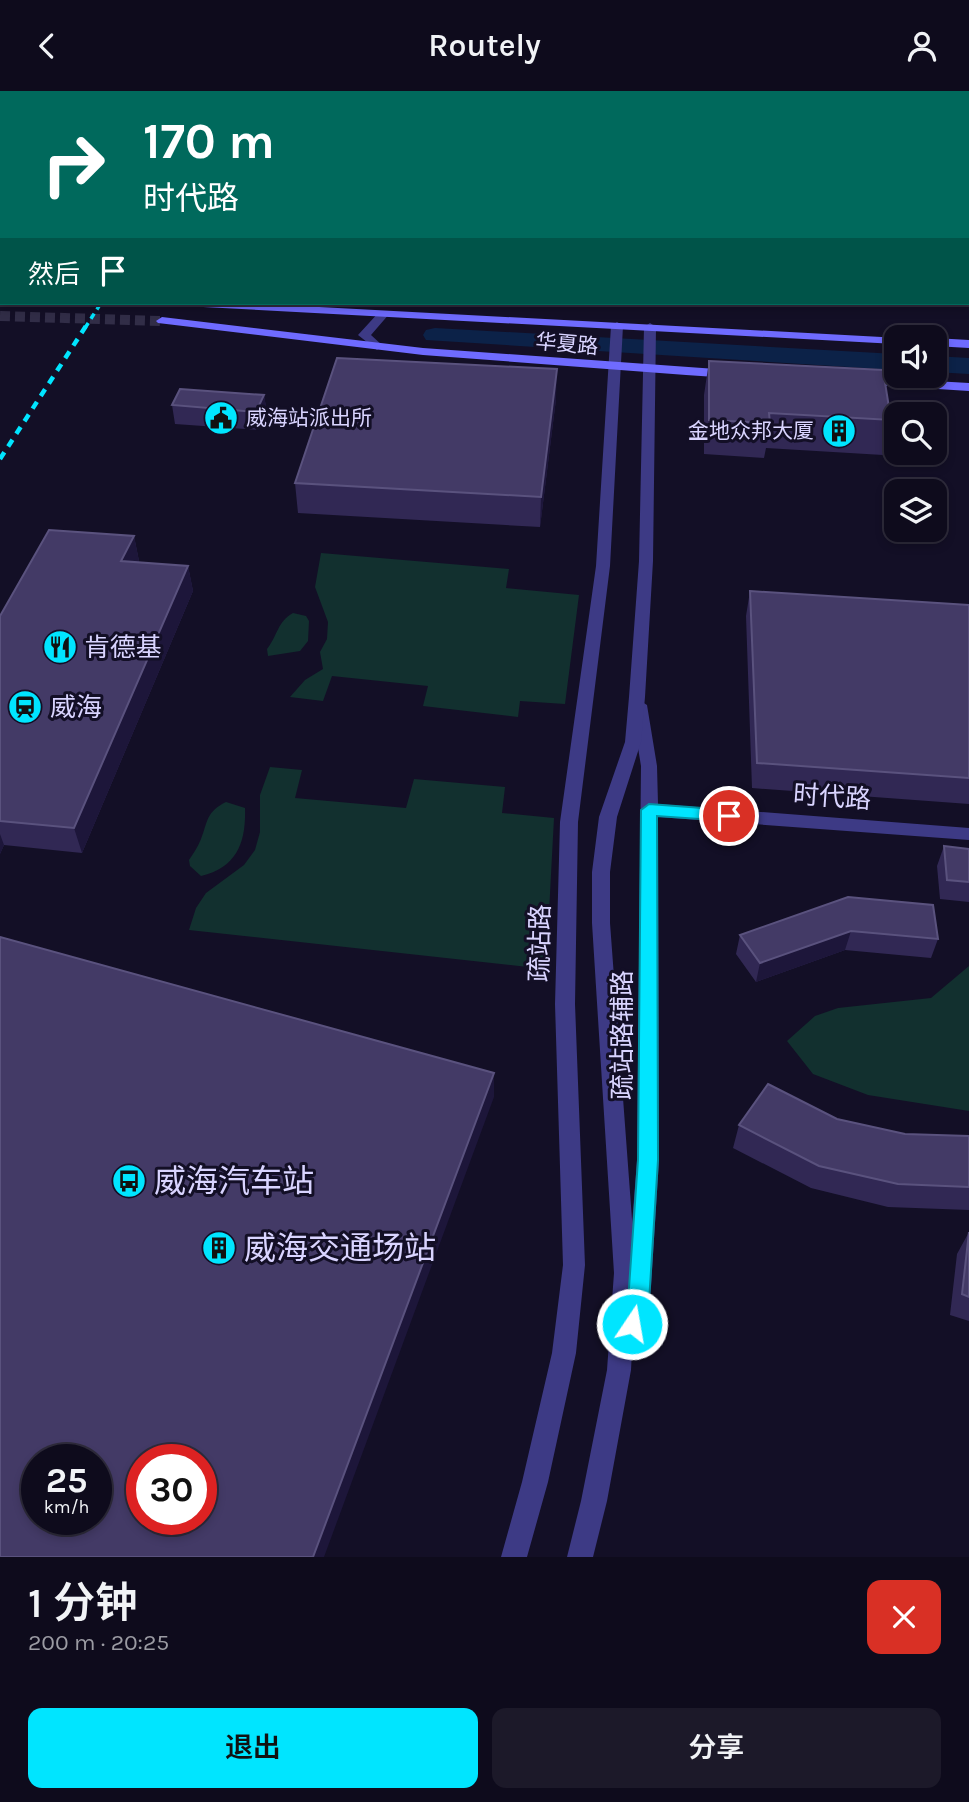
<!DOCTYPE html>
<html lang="zh">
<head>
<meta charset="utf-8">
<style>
  body { margin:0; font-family:Karla,"Noto Sans SC",sans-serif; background:#1c1929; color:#f1f3f6; height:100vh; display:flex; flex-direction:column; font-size:26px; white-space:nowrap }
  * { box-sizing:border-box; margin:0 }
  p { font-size:23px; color:#9b9ba3 }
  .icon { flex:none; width:38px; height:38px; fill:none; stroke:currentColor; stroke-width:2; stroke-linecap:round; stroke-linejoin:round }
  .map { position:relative; height:1466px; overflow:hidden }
  .panel { display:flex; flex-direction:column; background:#0e0b1c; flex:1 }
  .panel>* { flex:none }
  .hud { position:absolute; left:0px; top:0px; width:970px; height:214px; box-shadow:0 4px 10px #0003,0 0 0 2px #2e2b3b; background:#00695c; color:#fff; overflow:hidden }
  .tools { position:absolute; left:884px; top:234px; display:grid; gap:14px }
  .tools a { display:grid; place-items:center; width:63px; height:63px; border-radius:14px; background:#0e0b1c; box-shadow:0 4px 10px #0003,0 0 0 2px #2e2b3b; font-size:35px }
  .speed { position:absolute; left:21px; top:1353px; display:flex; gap:14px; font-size:35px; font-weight:700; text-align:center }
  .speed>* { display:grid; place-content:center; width:91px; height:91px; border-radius:50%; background:#0e0b1c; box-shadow:0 4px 10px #0003,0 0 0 2px #2e2b3b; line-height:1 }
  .speed small { font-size:18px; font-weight:400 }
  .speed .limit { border:10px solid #d22; background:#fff; color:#111 }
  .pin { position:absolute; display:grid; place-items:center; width:60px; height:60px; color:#fff; margin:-30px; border:4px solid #fff; border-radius:50%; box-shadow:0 2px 7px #0007 }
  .me { position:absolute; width:77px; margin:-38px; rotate:12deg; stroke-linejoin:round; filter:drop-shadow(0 0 5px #0008) }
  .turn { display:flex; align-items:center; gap:24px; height:147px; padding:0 28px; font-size:32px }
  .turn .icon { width:91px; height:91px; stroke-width:2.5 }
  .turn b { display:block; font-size:49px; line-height:60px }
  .then { display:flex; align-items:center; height:66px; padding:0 28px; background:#0003; gap:14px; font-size:26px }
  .round { display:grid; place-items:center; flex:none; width:74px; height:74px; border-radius:14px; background:#1c1929 }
  .overview { display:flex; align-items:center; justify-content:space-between; height:119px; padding:0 28px }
  h1 { font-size:42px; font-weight:600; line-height:52px }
  .button { display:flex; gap:14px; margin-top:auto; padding:14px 28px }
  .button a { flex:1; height:80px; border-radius:14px; background:#00e5ff; color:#111; font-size:28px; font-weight:600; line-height:80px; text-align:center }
  .button a+a { background:#1c1929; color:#f1f3f6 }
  header { display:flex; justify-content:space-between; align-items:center; height:91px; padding:0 28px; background:#0e0b1c; font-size:32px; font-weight:600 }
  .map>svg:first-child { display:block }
  .green { fill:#12302f }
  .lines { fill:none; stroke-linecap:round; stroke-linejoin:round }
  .river { fill:#0c2248; fill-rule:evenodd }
  .secondary-tunnel { stroke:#312d47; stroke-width:10; stroke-dasharray:10 5; stroke-linecap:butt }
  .minor { fill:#3d3a85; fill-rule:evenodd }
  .tertiary { fill:#3d3a85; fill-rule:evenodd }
  .secondary { fill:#6f6bff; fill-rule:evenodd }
  .rail-far1 { stroke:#00e5ff; stroke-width:3.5; stroke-dasharray:6 5; stroke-linecap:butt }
  .rail { stroke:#00e5ff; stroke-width:4.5; stroke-dasharray:8 7; stroke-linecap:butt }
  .wall { fill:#312854 }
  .shaded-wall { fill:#1d163a }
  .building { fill:#433a66; stroke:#5a527e; stroke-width:2; fill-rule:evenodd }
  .route { fill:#00e5ff; stroke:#0095a6; stroke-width:2 }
  .labels { text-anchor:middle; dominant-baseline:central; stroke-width:6; stroke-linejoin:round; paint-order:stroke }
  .far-street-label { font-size:21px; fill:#d9d4ff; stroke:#130f26 }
  .far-poi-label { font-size:21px; fill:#d9d4ff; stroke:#130f26; text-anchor:start }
  .poi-label { font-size:26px; fill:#d9d4ff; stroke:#130f26; text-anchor:start }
  .street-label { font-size:26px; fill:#d9d4ff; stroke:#130f26 }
  .near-poi-label { font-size:32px; fill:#d9d4ff; stroke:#130f26; text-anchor:start }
</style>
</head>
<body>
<header><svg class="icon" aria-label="back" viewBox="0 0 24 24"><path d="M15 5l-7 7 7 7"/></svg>Routely<svg class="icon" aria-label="person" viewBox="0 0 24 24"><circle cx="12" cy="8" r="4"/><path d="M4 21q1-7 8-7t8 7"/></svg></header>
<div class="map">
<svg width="969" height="1466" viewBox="0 0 969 1466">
  <rect width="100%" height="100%" fill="#130f26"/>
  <path class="green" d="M 321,462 L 509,478 L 506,497 L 579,504 L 565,613 L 520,610 L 518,626 L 423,615 L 428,595 L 332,585 L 323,610 L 290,606 L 305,589 L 323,578 L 320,561 L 327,548 L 328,531 L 315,496 Z
    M 293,522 L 306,525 L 309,530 L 308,550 L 300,560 L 268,565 L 267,558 C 278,544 277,531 293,522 Z
    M 270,676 L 302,679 L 295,707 L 406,717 L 414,688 L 505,696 L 502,722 L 554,727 L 546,878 L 189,839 L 196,817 L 206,802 L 244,774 L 255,759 L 260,741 L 260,704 Z
    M 226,711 L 245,717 C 246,750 238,776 201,785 L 190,775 L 189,769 C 193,763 198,756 201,748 C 208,730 206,721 226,711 Z
    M 969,875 L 969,1020 L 868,1004 L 813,983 L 787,950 L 815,925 L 838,917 L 931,907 Z"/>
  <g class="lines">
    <path class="river" d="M 435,237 L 896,263 L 896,279 L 426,249 L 423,244 L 426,239 Z
      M 934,265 L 969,267 L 969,283 L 934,281 Z"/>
    <path class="secondary-tunnel" d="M 0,225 L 162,230"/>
    <path class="minor" d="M 850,0 L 898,0 L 899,2 L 852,2 Z
      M 968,2 L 969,2 L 969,8 L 968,8 Z
      M 968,63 L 969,63 L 969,70 L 968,70 Z
      M 380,220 L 390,222 L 371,244 L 383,255 L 377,259 L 358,244 Z
      M 639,609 L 647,614 L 657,675 L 658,713 L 969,737 L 969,749 L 658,726 L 659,1069 L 650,1211 L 635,1257 L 627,1261 L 619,1257 L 615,1249 L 626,1211 L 637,1069 L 641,675 L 631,614 Z"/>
    <path class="tertiary" d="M 617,231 L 623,235 L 610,475 L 578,731 L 575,913 L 585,1174 L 576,1262 L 548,1391 L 527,1466 L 501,1466 L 522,1391 L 552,1262 L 563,1174 L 555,913 L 560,731 L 596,475 L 611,235 Z
      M 650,232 L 656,236 L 653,470 L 645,606 L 641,651 L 617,726 L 610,781 L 610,832 L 636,1182 L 631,1279 L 607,1410 L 593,1466 L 567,1466 L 581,1410 L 607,1279 L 614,1182 L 592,832 L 592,781 L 599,726 L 625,651 L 629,606 L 639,470 L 644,236 Z"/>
    <path class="secondary" d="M 148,0 L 158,0 L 148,2 Z
      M 163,0 L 173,0 L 163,2 Z
      M 288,0 L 298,0 L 288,2 Z
      M 0,128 L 2,128 L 2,134 L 0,134 Z
      M 0,202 L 2,202 L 2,208 L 0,208 Z
      M 178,212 L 246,212 L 900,247 L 896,247 L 896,253 L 184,215 Z
      M 162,226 L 423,257 L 730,279 L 736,283 L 730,287 L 686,284 L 423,264 L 158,232 L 156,230 Z
      M 934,247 L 969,249 L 969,257 L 934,255 Z
      M 863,286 L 969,292 L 969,300 L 859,293 L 857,290 Z"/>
    <path class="rail-far1" d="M 85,237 L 101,212"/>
    <path class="rail" d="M 0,368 L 86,235"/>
  </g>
  <path class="wall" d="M 968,101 L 969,101 L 969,193 L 968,193 Z
    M 709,270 L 891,329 L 883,364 L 766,357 L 764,367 L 704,363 L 704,304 Z
    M 264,304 L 267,322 L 258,339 L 175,333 L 172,314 Z
    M 556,308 L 540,436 L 298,422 L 295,392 Z
    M 134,445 L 139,470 L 138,472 L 188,475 L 193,500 L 82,762 L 4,754 L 0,763 L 0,525 Z
    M 750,500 L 969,514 L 969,713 L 752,697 L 746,525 Z
    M 944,755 L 969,758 L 969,811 L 940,808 L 937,775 Z
    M 848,806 L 938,848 L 931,867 L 845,859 L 756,891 L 736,863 L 740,844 Z
    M 837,1028 L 905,1043 L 969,1045 L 969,1119 L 888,1116 L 811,1097 L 733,1057 L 739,1034 Z
    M 969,1141 L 969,1230 L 950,1224 L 957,1163 Z"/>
  <path class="shaded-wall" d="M 557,278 L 556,308 L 540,436 L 541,406 Z
    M 264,304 L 267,322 L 258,339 L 256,321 Z
    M 134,445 L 139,470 L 127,495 L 121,470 Z
    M 188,475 L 193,500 L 82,762 L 74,737 Z
    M 0,743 L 4,754 L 0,763 Z
    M 851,840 L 845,859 L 756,891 L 760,872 Z
    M 494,982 L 494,1006 L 324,1466 L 313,1466 Z"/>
  <path class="building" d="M 653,0 L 743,0 L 783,2 L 652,2 Z
    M 968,101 L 969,101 L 969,170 L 968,170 Z
    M 337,267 L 557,278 L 541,406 L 295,392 Z
    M 709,270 L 883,279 L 891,329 L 769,322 L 770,332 L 709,329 Z
    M 180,298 L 264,304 L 256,321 L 172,314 Z
    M 49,439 L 134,445 L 121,470 L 188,475 L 74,737 L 0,730 L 0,525 Z
    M 750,500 L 969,514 L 969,687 L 757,672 Z
    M 944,755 L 969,758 L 969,791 L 947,789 Z
    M 848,806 L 933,814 L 938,848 L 851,840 L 760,872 L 740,844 Z
    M 0,846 L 494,982 L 313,1466 L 0,1466 ZM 37,1368 L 96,1368 L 96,1428 L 37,1428 ZM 142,1368 L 201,1368 L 201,1428 L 142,1428 Z
    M 768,993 L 837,1028 L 905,1043 L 969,1045 L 969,1096 L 898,1093 L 819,1075 L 739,1034 Z
    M 969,1141 L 969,1206 L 962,1203 Z"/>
  <path class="route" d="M 649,713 L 729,719 L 737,725 L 729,730 L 657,725 L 658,1069 L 649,1211 L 639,1241 L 632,1244 L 624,1241 L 621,1233 L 628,1211 L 638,1069 L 641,719 Z"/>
  <defs>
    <g id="civic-disc" transform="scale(1.75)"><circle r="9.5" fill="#00e5ff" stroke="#130f26"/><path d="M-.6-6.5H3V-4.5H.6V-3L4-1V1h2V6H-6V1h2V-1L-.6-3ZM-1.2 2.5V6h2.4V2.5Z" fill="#111"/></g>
    <g id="building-disc" transform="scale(1.75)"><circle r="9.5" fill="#00e5ff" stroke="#130f26"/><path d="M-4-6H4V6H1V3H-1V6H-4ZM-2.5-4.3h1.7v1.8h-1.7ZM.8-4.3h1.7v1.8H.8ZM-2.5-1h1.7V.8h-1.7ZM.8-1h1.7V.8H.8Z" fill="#111"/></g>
    <g id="restaurant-disc" transform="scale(1.75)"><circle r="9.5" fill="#00e5ff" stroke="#130f26"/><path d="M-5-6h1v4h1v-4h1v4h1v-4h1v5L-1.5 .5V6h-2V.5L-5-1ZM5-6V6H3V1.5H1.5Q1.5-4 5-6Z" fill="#111"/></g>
    <g id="station-disc" transform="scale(1.75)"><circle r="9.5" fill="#00e5ff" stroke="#130f26"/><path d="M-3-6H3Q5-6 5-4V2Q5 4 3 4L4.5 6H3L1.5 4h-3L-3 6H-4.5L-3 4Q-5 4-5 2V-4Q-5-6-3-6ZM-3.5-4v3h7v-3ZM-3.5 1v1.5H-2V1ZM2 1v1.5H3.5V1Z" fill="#111"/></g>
    <g id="bus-disc" transform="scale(1.75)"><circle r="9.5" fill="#00e5ff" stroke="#130f26"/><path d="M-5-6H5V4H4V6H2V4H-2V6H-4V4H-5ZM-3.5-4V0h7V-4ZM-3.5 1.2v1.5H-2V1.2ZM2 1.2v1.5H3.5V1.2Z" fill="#111"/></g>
  </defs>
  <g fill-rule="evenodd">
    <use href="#civic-disc" x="221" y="327"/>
    <use href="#building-disc" x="839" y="340"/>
    <use href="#restaurant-disc" x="60" y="556"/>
    <use href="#station-disc" x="25" y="616"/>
    <use href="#bus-disc" x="129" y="1090"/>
    <use href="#building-disc" x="219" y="1157"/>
  </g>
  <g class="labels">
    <g class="far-street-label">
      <text transform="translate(567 253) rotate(5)">华夏路</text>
    </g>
    <g class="far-poi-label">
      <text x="246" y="327">威海站派出所</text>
      <text x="814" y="340" text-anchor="end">金地众邦大厦</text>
    </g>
    <g class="poi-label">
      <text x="84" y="556">肯德基</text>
      <text x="50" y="616">威海</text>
    </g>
    <g class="street-label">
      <text transform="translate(832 706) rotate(4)">时代路</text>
      <text transform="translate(540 852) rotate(-89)">疏站路</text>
      <text transform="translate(622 944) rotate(-90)">疏站路辅路</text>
    </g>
    <g class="near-poi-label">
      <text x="154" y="1090">威海汽车站</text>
      <text x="244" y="1157">威海交通场站</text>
    </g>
  </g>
</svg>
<div class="tools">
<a><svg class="icon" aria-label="sound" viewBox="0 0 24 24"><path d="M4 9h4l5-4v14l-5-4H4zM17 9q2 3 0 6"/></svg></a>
<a><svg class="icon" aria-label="search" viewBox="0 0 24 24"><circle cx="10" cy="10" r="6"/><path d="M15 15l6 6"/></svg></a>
<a><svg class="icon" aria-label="layers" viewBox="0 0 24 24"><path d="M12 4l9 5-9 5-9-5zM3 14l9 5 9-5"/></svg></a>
</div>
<div class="speed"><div>25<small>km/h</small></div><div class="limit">30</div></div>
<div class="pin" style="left:729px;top:725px;background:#d93025"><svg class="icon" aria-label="arrive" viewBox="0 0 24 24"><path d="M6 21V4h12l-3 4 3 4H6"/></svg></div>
<svg class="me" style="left:632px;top:1233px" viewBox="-20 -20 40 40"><circle r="17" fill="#00e5ff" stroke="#fff" stroke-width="3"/><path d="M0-11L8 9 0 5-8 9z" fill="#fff"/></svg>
<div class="hud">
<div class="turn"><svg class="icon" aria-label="right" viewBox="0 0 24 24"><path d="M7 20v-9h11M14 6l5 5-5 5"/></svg><div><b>170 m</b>时代路</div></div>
<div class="then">然后<svg class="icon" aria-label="arrive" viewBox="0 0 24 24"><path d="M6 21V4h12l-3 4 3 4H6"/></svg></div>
</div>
</div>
<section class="panel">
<div class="overview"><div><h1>1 分钟</h1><p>200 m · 20:25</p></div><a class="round" style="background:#d93025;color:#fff"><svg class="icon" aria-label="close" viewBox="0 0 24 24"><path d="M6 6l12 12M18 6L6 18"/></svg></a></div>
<div class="button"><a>退出</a><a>分享</a></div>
</section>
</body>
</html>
